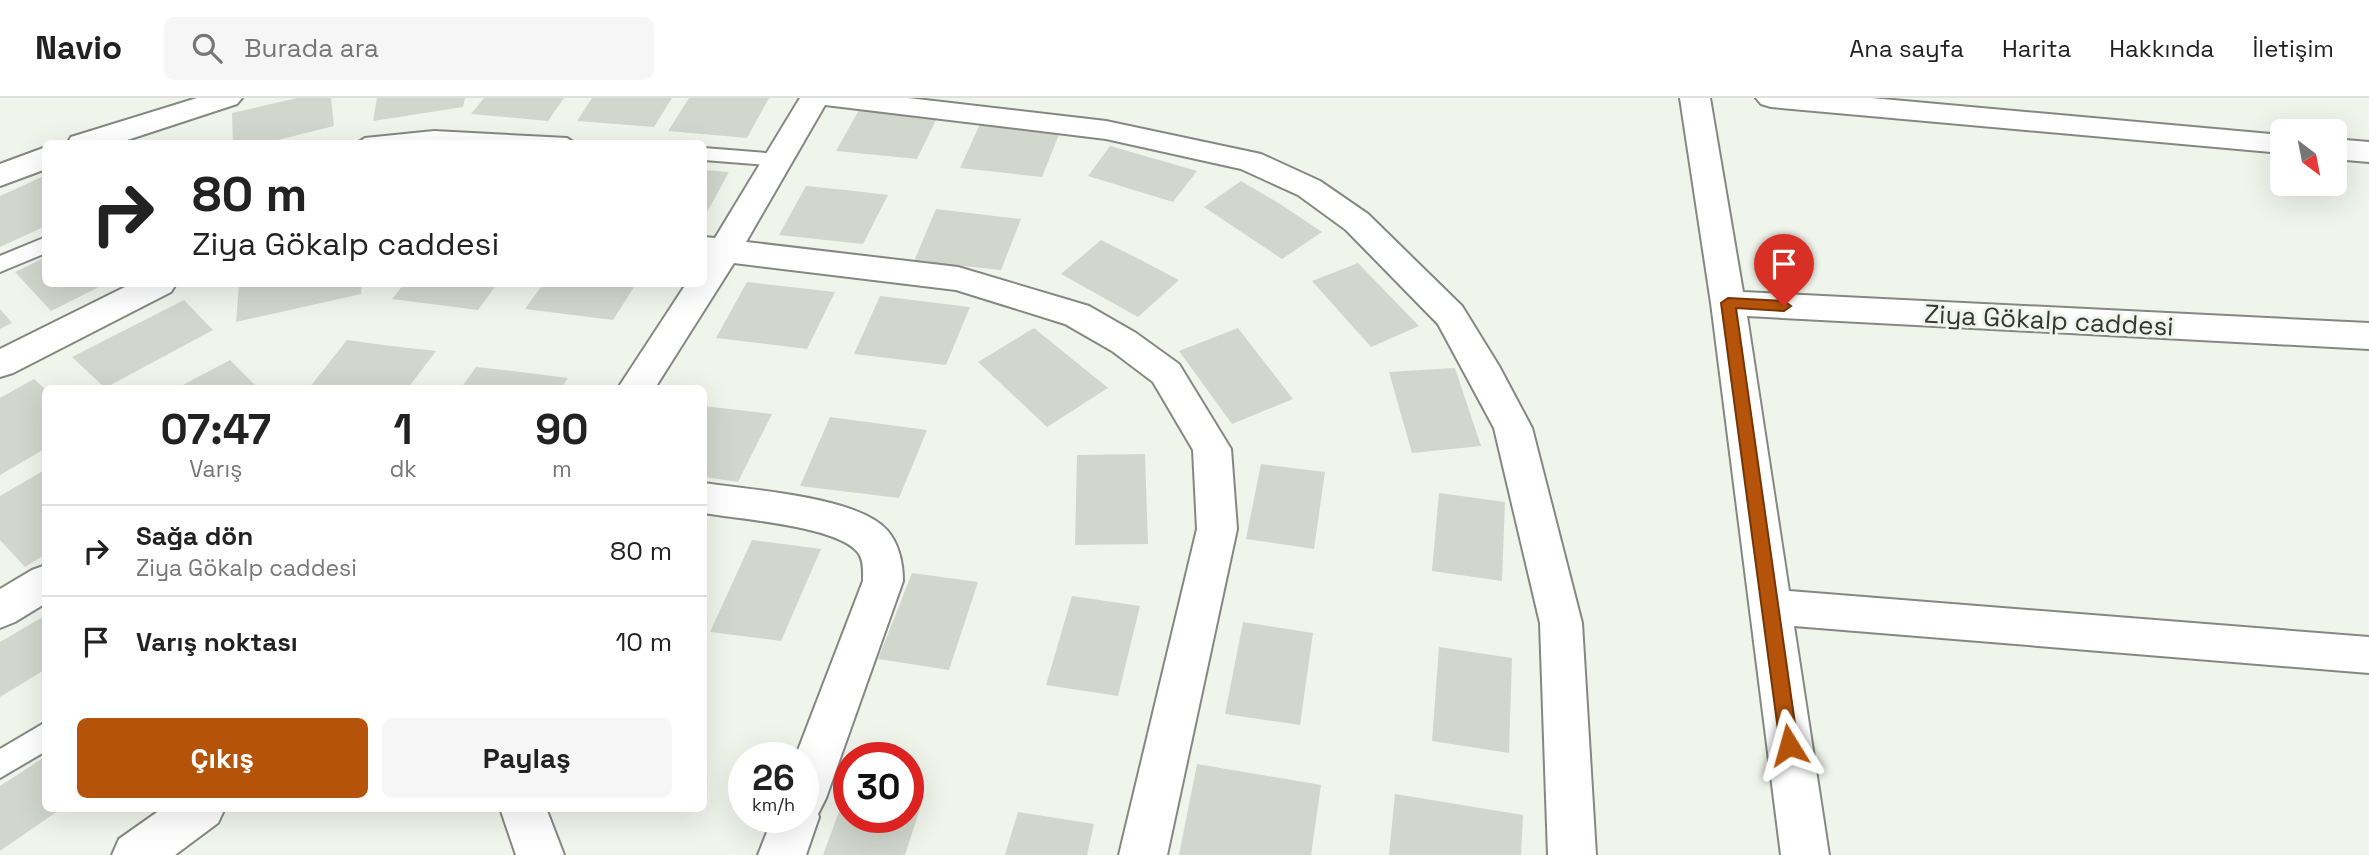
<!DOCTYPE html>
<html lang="tr">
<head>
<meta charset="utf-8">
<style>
  body { margin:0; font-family:"Space Grotesk",sans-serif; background:#f6f6f6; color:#222; height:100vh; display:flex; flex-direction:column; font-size:26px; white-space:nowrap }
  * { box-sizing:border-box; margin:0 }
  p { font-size:23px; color:#767676 }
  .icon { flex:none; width:38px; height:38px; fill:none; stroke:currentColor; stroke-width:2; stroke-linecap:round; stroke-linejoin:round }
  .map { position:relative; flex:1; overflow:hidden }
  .side { position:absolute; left:42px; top:287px; width:665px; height:427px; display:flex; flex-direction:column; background:#fff; border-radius:10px; box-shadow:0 7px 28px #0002 }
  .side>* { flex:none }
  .top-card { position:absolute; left:42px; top:42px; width:665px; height:147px; border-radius:10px; box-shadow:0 7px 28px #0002; background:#fff; color:#222; overflow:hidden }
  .needle { width:46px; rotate:148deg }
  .buttons { position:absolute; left:2270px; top:21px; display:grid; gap:14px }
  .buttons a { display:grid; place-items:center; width:77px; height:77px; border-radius:10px; background:#fff; box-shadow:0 7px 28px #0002; font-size:35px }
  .speed { position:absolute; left:728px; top:644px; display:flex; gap:14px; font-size:35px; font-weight:700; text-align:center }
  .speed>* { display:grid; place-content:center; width:91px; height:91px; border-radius:50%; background:#fff; box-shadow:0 7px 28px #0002; line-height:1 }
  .speed small { font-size:18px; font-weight:400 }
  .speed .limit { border:10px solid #d22; background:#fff; color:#111 }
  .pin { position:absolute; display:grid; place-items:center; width:60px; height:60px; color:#fff; margin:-72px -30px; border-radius:50% 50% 50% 0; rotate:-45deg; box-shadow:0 0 7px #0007 }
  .pin .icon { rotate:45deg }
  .me { position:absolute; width:77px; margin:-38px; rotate:352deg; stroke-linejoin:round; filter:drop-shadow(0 0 5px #0008) }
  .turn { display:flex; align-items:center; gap:24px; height:147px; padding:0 35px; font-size:32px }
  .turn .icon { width:91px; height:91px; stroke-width:2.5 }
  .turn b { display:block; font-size:49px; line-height:60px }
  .eta { display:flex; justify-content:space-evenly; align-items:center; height:119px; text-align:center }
  .eta b { font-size:42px; font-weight:800; line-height:49px }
  .button { display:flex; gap:14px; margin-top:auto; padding:14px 35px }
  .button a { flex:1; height:80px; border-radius:10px; background:#b45309; color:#fff; font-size:28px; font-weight:800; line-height:80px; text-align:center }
  .button a+a { background:#f6f6f6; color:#222 }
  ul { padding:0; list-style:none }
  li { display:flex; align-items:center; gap:21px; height:91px; padding:0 35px; border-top:2px solid #e0e0e0 }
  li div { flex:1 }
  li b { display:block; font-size:26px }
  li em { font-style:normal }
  header { display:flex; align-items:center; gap:42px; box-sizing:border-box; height:98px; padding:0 35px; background:#fff; border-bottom:2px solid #e0e0e0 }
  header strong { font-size:33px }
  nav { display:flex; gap:38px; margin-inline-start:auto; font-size:24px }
  .search { width:490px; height:63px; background:#f6f6f6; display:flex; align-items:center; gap:18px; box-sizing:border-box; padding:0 24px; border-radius:10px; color:#767676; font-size:26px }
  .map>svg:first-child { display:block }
  .building { fill:#d2d7ce }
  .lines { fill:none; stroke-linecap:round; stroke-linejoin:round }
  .lane-casing { stroke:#848881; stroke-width:4 }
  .street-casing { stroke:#848881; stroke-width:4 }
  .lane { fill:#fff; fill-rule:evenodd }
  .street { fill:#fff; fill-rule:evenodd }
  .route { fill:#b45309; stroke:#753606; stroke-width:2 }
  .labels { text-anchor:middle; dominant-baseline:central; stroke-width:6; stroke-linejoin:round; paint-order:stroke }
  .street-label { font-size:26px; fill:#363734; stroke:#f0f5ec }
</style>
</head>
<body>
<header>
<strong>Navio</strong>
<div class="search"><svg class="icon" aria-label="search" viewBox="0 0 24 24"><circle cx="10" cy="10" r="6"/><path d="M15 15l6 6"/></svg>Burada ara</div>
<nav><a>Ana sayfa</a><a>Harita</a><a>Hakkında</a><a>İletişim</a></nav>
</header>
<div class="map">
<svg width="2369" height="757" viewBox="0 0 2369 757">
  <rect width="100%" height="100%" fill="#f0f5ec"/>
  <path class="building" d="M 297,0 L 331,0 L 334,28 L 262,46 L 233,46 L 232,15 Z
    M 377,0 L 465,0 L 463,9 L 373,23 Z
    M 484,0 L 564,0 L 548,23 L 471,16 Z
    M 592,0 L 672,0 L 654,29 L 577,23 Z
    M 689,0 L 769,0 L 747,40 L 668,33 Z
    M 860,10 L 938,18 L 917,61 L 836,53 Z
    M 980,26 L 1060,34 L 1042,79 L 960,70 Z
    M 1110,48 L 1152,60 L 1197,73 L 1173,104 L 1088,78 Z
    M 704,72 L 729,74 L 704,120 Z
    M 46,77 L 46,128 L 0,149 L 0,98 Z
    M 1241,83 L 1280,106 L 1322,134 L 1282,161 L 1204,109 Z
    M 806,88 L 846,92 L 888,97 L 863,146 L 779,137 Z
    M 936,111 L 1021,121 L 1001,172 L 914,163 Z
    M 1101,142 L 1137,160 L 1179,182 L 1138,219 L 1061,176 Z
    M 46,159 L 46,186 L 105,186 L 51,213 L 15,174 Z
    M 1358,165 L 1386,194 L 1419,228 L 1371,249 L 1312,183 Z
    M 747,184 L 835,194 L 807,251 L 716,240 Z
    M 239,186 L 362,186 L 361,196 L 236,224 Z
    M 404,186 L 497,186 L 478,212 L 392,201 Z
    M 543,186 L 636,186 L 613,222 L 525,211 Z
    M 880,198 L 970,209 L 946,267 L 854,256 Z
    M 184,202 L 213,232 L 105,290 L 72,259 Z
    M 0,211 L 12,225 L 0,231 Z
    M 1034,230 L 1108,290 L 1047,329 L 978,264 Z
    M 1238,230 L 1293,301 L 1232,326 L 1179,253 Z
    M 347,242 L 391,248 L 436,253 L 408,290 L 309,290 Z
    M 230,262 L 258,290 L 177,290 Z
    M 476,269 L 521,274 L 568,280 L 561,290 L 461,290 Z
    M 1455,270 L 1481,348 L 1412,355 L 1389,274 Z
    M 34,281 L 46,292 L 46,350 L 0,377 L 0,300 Z
    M 704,308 L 772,316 L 738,384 L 704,379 Z
    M 830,319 L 927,332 L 899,400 L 800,388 Z
    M 1145,356 L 1148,446 L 1075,447 L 1077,357 Z
    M 1261,366 L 1325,374 L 1314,451 L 1246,441 Z
    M 46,371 L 46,456 L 25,469 L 0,442 L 0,398 Z
    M 1439,395 L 1505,404 L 1502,483 L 1432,473 Z
    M 752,442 L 821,451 L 781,543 L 710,534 Z
    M 912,475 L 978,484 L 949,572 L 878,561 Z
    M 1072,498 L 1140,508 L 1118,598 L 1046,587 Z
    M 46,517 L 46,571 L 0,599 L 0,544 Z
    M 1243,524 L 1313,535 L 1300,627 L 1225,616 Z
    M 1439,549 L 1512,560 L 1509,655 L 1432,643 Z
    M 46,658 L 46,710 L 62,710 L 0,753 L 0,688 Z
    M 1197,666 L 1321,687 L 1311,757 L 1179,757 Z
    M 848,689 L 849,719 L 908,719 L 908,695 L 924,698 L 905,757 L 823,757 Z
    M 1395,696 L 1523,717 L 1521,757 L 1389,757 Z
    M 1018,714 L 1094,726 L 1087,757 L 1005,757 Z"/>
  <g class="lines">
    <g class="lane-casing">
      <path id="lane" d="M 434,33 L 567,40 L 576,46 L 356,46 L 365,40 Z
        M 704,50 L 778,56 L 785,58 L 788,62 L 785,66 L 778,68 L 704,62 Z
        M 46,139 L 46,155 L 0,174 L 0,158 Z
        M 46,624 L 46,653 L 0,680 L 0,651 Z"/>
    </g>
    <g class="street-casing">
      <path id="street" d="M 197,0 L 242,0 L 237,6 L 115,46 L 67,46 L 71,39 Z
        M 800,0 L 908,0 L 1106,23 L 1261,56 L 1320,83 L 1368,116 L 1462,208 L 1499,268 L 1532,330 L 1582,525 L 1596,757 L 1548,757 L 1540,525 L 1494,330 L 1438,226 L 1346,132 L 1298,97 L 1241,71 L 1106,41 L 825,7 L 746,144 L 958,169 L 1089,208 L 1136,235 L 1179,266 L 1231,351 L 1237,431 L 1167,757 L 1119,757 L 1197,431 L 1193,352 L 1153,284 L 1112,253 L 1065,226 L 956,192 L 734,165 L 655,290 L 618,290 L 686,186 L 704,186 L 704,139 L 715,140 Z
        M 1680,0 L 1710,0 L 1743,194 L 2369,225 L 2369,251 L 1747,218 L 1789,493 L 2369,539 L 2369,575 L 1794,528 L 1829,757 L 1781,757 L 1711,205 Z
        M 1756,0 L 1871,0 L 2282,37 L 2282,55 L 1771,9 L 1761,6 Z
        M 2334,41 L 2369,44 L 2369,64 L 2334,61 Z
        M 46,49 L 46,71 L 0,88 L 0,66 Z
        M 131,186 L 176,186 L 171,194 L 13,275 L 0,279 L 0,251 Z
        M 704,385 C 749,392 856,398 887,432 C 899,446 903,465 903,483 L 826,700 L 818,716 L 819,719 L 806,757 L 758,757 L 773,719 L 803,719 L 803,660 L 795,660 L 863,483 C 863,475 864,463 859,456 C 841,428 737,421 704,415 Z
        M 46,467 L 46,505 L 15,524 L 0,530 L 0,491 L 32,472 Z
        M 163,710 L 225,710 L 218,725 L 175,757 L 112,757 L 119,741 Z
        M 500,710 L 546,710 L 564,757 L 516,757 Z"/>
    </g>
    <use href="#lane" class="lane"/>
    <use href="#street" class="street"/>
  </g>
  <path class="route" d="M 1728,200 L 1784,203 L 1791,208 L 1784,213 L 1736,210 L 1798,647 L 1796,653 L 1789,655 L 1783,653 L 1780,647 L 1721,205 Z"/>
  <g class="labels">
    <g class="street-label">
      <text transform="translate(2049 222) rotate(3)">Ziya Gökalp caddesi</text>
    </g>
  </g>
</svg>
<div class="buttons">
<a><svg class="needle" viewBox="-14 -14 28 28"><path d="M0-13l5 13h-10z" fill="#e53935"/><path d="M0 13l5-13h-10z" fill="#767676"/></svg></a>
</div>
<div class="speed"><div>26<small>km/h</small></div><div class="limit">30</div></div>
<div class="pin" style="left:1784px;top:208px;background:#d93025"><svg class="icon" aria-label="arrive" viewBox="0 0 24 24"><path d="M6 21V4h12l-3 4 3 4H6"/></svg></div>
<svg class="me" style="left:1789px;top:647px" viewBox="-20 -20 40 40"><path d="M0-17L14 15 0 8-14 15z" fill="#b45309" stroke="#fff" stroke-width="4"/></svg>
<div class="top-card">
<div class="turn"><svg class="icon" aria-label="right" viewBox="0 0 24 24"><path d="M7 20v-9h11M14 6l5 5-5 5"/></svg><div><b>80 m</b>Ziya Gökalp caddesi</div></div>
</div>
<section class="side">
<div class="eta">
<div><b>07:47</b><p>Varış</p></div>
<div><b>1</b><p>dk</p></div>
<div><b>90</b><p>m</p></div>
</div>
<ul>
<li><svg class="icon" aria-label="right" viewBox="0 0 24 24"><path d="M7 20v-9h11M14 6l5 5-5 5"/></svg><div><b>Sağa dön</b><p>Ziya Gökalp caddesi</p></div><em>80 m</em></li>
<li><svg class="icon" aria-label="arrive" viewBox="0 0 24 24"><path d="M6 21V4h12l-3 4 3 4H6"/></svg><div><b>Varış noktası</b></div><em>10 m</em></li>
</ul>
<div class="button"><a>Çıkış</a><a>Paylaş</a></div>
</section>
</div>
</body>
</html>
